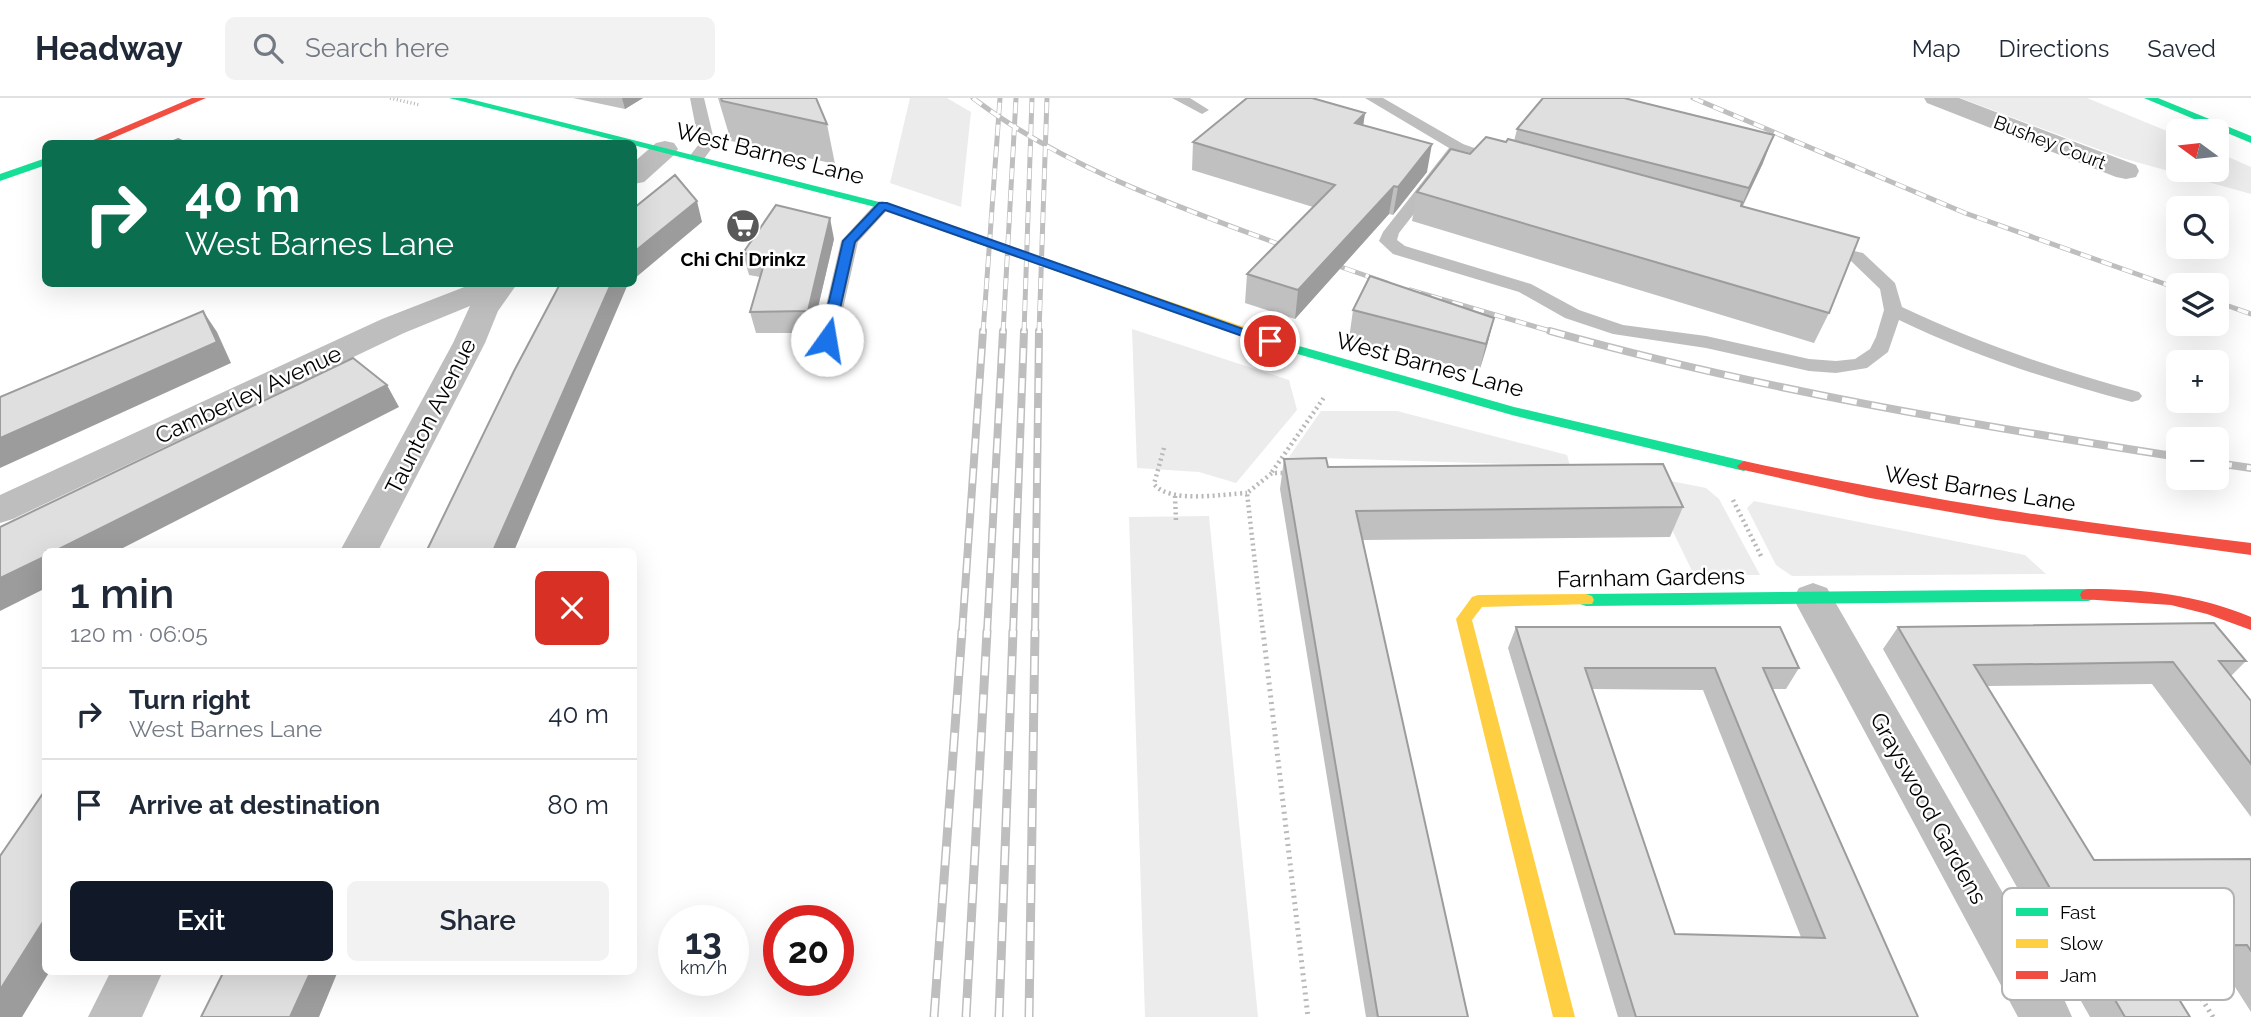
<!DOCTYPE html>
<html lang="en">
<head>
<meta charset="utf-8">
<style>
  body { margin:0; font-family:Raleway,sans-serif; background:#f2f2f3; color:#1f2937; height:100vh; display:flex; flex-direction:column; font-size:26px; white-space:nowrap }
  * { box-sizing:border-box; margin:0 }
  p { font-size:23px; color:#747a83 }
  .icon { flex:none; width:38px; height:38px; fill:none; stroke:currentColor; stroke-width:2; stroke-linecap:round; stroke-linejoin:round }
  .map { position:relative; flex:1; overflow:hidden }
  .sheet { position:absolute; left:42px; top:450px; width:595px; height:427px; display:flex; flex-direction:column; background:#fff; border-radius:10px; box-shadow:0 7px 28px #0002 }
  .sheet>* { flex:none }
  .hud { position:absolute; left:42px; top:42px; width:595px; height:147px; border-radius:10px; box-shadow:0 7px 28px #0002; background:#0b6e4f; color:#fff; overflow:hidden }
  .needle { width:46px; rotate:285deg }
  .controls { position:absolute; left:2166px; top:21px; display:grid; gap:14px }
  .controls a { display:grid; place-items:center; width:63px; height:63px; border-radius:10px; background:#fff; box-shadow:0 7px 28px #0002; font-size:35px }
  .speed { position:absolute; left:658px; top:807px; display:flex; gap:14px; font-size:35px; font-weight:700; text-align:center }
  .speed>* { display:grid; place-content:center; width:91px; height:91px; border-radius:50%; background:#fff; box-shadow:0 7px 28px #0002; line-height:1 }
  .speed small { font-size:18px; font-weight:400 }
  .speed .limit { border:10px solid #d22; background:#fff; color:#111 }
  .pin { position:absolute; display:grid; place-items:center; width:60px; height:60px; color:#fff; margin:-30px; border:4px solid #fff; border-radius:50%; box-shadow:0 2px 7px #0007 }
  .me { position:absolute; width:77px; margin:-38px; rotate:13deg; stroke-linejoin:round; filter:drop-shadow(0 0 5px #0008) }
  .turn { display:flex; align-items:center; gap:24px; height:147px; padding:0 28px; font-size:32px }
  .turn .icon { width:91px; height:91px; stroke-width:2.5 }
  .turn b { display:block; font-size:49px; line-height:60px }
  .round { display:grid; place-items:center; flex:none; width:74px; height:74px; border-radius:10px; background:#f2f2f3 }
  .headline { display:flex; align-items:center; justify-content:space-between; height:119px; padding:0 28px }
  h1 { font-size:42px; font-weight:600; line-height:52px }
  .cta { display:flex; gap:14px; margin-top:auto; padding:14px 28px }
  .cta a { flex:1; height:80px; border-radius:10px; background:#111827; color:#fff; font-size:28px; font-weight:600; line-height:80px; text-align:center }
  .cta a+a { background:#f2f2f3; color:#1f2937 }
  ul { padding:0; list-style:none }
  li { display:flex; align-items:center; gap:21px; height:91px; padding:0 28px; border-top:2px solid #e0e1e3 }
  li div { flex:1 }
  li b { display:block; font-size:26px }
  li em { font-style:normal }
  header { display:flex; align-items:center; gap:42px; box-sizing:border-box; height:98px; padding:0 35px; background:#fff; border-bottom:2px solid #e0e1e3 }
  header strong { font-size:33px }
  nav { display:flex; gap:38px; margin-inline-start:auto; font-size:24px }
  .search { width:490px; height:63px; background:#f2f2f3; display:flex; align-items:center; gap:18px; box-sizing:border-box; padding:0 24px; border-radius:10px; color:#747a83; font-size:26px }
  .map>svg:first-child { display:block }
  .green { fill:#ececec }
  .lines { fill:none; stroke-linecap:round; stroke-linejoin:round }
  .path-far2 { stroke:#b9b9b9; stroke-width:3.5; stroke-dasharray:1 2.5; stroke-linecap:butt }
  .path-far1 { stroke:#b9b9b9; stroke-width:4.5; stroke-dasharray:2 3.5; stroke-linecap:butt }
  .path { stroke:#b9b9b9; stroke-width:5; stroke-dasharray:2 4.5; stroke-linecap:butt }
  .lane { fill:#bebebe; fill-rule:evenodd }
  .street { fill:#bebebe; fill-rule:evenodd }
  .fast { fill:#16e098; fill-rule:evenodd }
  .slow { fill:#ffcf43; fill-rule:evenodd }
  .jam { fill:#f24e42; fill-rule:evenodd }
  .rail-far2-casing { stroke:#bebebe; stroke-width:5 }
  .rail-far1-casing { stroke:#bebebe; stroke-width:8 }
  .rail-casing { stroke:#bebebe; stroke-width:9 }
  .rail-far2 { stroke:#fff; stroke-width:3.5; stroke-dasharray:11; stroke-linecap:butt }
  .rail-far1 { stroke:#fff; stroke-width:5; stroke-dasharray:15; stroke-linecap:butt }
  .rail { stroke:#fff; stroke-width:6; stroke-dasharray:19; stroke-linecap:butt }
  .wall { fill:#c0c0c0; fill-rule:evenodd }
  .shaded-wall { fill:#9c9c9c }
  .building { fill:#dfdfdf; stroke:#9c9c9c; stroke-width:2; fill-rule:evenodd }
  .route { fill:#1a73e8; stroke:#114b97; stroke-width:2 }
  .labels { text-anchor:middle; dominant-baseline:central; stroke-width:5; stroke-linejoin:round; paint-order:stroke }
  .far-street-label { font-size:19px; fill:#000; stroke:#fff }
  .far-poi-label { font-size:19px; font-weight:bold; fill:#000; stroke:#fff }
  .street-label { font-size:23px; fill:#000; stroke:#fff }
  .key { fill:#fff; stroke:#b2b2b2; stroke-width:2 }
  .key-label { font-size:19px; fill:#000 }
</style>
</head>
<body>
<header>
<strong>Headway</strong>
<div class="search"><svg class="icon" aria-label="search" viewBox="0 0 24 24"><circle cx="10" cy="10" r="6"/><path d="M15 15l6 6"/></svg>Search here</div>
<nav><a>Map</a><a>Directions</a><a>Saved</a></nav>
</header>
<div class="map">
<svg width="2251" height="919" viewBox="0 0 2251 919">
  <rect width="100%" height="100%" fill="#fff"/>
  <path class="green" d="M 910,0 L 947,0 L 971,14 L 961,109 L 890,85 Z
    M 1960,0 L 2087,0 L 2179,38 L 2179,72 L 2217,72 L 2217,54 L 2251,69 L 2251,96 L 2122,60 Z
    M 1132,231 L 1289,282 L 1297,312 L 1236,385 L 1199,374 L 1137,370 Z
    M 1321,313 L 1397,313 L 1567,357 L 1570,368 L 1289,359 Z
    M 1646,378 L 1706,390 L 1719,401 L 1760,477 L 1694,477 Z
    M 1754,403 L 2025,457 L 2046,476 L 1792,478 L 1776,467 L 1747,410 Z
    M 1209,418 L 1258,919 L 1145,919 L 1129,419 Z"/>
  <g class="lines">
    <path class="path-far2" d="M 390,0 L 420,7"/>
    <path class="path-far1" d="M 1164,350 L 1154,386 C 1169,406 1223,396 1247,395
      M 1272,374 L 1325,298
      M 1175,398 L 1176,423
      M 1733,402 L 1762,460
      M 1263,535 L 1247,395 L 1272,375 L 1285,375"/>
    <path class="path" d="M 1263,533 L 1308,919
      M 2213,919 L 2184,872 L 2229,872"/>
    <path class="lane" d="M 690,0 L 704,0 L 715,46 L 703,62 L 697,64 L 689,59 L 699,46 Z
      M 1172,0 L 1190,0 L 1209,12 L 1202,16 Z
      M 1365,0 L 1383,0 L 1463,46 L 1506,61 L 1508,64 L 1500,69 L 1461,55 L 1399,135 L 1397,142 L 1405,148 L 1531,186 L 1579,212 L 1623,227 L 1706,238 L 1809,261 L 1836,263 L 1855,261 L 1870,251 L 1876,239 L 1884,212 L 1880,191 L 1851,163 L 1818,155 L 1815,151 L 1818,147 L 1824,146 L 1863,155 L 1895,185 L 1902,209 C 1978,245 2057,272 2139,294 L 2142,298 L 2139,302 L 2132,304 C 2052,283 1974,258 1899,222 L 1888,254 L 1867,270 L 1836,275 L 1809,273 L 1706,250 L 1613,236 L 1565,220 L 1519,194 L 1393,156 L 1379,143 L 1383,134 L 1449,50 Z
      M 883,103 L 891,108 L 858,144 L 836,242 L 834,246 L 820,246 L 818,242 L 841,143 L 877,104 Z"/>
    <path class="street" d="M 1924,0 L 1959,0 L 2136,67 L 2139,73 L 2136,79 L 2126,81 L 2116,79 L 1927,5 Z
      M 665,43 L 674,45 L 678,51 L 674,57 L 644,84 L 634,86 L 634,64 L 656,45 Z
      M 472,186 L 517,186 L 498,213 L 485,245 L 378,453 L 340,453 L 453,245 L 470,208 L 404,235 L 13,421 L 0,425 L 0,397 L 382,221 Z
      M 1813,485 L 1827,490 L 2064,901 L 2072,919 L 2018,919 L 1793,500 L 1799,490 Z
      M 111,873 L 163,873 L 142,919 L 88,919 Z"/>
    <path class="fast" d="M 449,0 L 466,0 L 887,106 L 1020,154 L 1018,157 L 1010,157 L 879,110 Z
      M 2144,0 L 2158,0 L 2251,38 L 2251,45 Z
      M 46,60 L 46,67 L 0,83 L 0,76 Z
      M 1292,246 L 1514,309 L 1744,363 L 1751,368 L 1744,373 L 1512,317 L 1287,253 L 1287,247 Z
      M 2088,491 L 2094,493 L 2096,497 L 2094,501 L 2088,503 L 1586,508 L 1580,506 L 1578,502 L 1580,498 L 1586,496 Z"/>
    <path class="slow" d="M 1014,150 L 1297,247 L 1299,250 L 1297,253 L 1287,253 L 1010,157 L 1010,151 Z
      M 1586,496 L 1592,498 L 1594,502 L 1592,506 L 1482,509 L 1472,522 L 1575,919 L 1553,919 L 1456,521 L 1472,499 L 1478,497 Z"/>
    <path class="jam" d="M 192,0 L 206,0 L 99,46 L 84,46 Z
      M 1744,363 C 1912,400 2081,425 2251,445 L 2251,457 L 1996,422 L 1870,400 L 1739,371 L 1737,368 Z
      M 2088,491 C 2145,491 2198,497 2251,519 L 2251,532 L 2207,516 L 2171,507 L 2082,501 L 2080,497 L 2082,493 Z"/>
    <g class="rail-far2-casing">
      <path id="rail-far2" d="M 973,0 C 1065,71 1187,112 1295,152
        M 1693,0 L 1965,115 L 2179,191
        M 1324,163 L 1387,185
        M 1410,192 L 1557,235
        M 2217,204 L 2251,216
        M 983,235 L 1000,0
        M 1003,235 L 1016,0
        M 1024,235 L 1032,0
        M 1039,235 L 1047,0"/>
    </g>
    <g class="rail-far1-casing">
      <path id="rail-far1" d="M 1550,233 C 1757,291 1967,326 2179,359
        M 2217,365 L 2251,370
        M 962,535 L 983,233
        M 987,535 L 1003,233
        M 1013,535 L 1024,233
        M 1035,535 L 1039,233"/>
    </g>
    <g class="rail-casing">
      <path id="rail" d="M 934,919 L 962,533
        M 966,919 L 987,533
        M 999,919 L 1013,533
        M 1029,919 L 1035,533"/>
    </g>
    <use href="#rail-far2" class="rail-far2"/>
    <use href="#rail-far1" class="rail-far1"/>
    <use href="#rail" class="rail"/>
  </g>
  <path class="wall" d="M 573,0 L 643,0 L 625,11 Z
    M 718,0 L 816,0 L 827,26 L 835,66 L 731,43 Z
    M 1365,15 L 1363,27 L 1427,74 L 1393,117 L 1389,116 L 1295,221 L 1245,205 L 1247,176 L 1313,109 L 1192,72 L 1193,44 Z
    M 1517,31 L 1763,65 L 1743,108 L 1829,215 L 1814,245 L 1412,123 L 1417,94 L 1470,56 L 1506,44 L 1514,43 Z
    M 834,141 L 812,235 L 756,235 L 750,214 L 760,179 L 749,177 L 743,155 Z
    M 1353,212 L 1494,220 L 1479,274 L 1349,241 Z
    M 1284,361 L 1328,369 L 1683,409 L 1670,439 L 1363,442 L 1468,919 L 1366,919 L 1280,391 Z
    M 1516,529 L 1799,570 L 1786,591 L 1772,591 L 1918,919 L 1618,919 L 1508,550 ZM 1592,591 L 1703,592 L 1801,839 L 1675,836 Z
    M 1898,529 L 2246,563 L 2231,578 L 2251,603 L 2251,719 L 2152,586 L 1987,588 L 2094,762 L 2251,761 L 2251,914 L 2221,867 L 2158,867 L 2190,919 L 2090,919 L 1883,551 Z"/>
  <path class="shaded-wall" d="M 622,0 L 643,0 L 625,11 Z
    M 1365,15 L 1361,42 L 1355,25 Z
    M 1774,37 L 1763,65 L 1737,119 L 1749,90 Z
    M 1432,46 L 1427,74 L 1393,117 L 1398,89 Z
    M 1394,88 L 1389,116 L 1295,221 L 1298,192 Z
    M 697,103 L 702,124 L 634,181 L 634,154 Z
    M 830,120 L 834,141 L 812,235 L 808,213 Z
    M 611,186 L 628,186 L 514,453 L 493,453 Z
    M 203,213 L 217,234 L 231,265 L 0,370 L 0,340 Z
    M 1494,220 L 1487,248 L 1479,274 L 1486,246 Z
    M 387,287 L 399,309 L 117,453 L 55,453 Z
    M 46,458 L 46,490 L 0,513 L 0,480 Z
    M 46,819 L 46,873 L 50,873 L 22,919 L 0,919 L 0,892 Z
    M 311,873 L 338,873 L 319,919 L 290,919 Z"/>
  <path class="building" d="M 721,0 L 816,0 L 827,26 L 722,3 Z
    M 1247,0 L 1312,0 L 1365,15 L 1355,25 L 1432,46 L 1398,89 L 1394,88 L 1298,192 L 1247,176 L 1335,87 L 1193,44 Z
    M 1543,0 L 1624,0 L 1774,37 L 1749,90 L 1517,31 Z
    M 1486,39 L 1506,44 L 1508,41 L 1742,104 L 1741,108 L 1859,140 L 1829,215 L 1417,94 L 1451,51 L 1470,56 Z
    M 178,41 L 188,46 L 166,46 Z
    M 675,77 L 697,103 L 634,154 L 634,110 Z
    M 776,107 L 830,120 L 808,213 L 750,214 L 766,159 L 743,155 Z
    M 1370,178 L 1494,220 L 1486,246 L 1353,212 Z
    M 560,186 L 611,186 L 493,453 L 427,452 L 514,273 Z
    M 203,213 L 217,244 L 0,340 L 0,299 Z
    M 353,260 L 387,287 L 55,453 L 46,453 L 46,458 L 0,480 L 0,429 Z
    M 1326,360 L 1328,369 L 1663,366 L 1683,409 L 1356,413 L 1468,919 L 1378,919 L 1284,361 Z
    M 2214,525 L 2246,563 L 2219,563 L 2251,603 L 2251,666 L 2173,564 L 1974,567 L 2094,762 L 2251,761 L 2251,853 L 2247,847 L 2146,848 L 2190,919 L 2125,919 L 1898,529 Z
    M 1516,529 L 1780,529 L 1799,570 L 1763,570 L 1918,919 L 1636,919 ZM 1585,570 L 1715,570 L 1825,840 L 1675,836 Z
    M 46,691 L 46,819 L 0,892 L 0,758 Z
    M 224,873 L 311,873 L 290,919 L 201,919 Z"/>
  <path class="route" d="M 879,105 L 887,105 L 1277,243 L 1270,247 L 1265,246 L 885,112 L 855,144 L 833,242 L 827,246 L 822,245 L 820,242 L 843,143 Z"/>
  <defs>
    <g id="supermarket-disc" transform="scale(1.75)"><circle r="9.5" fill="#595959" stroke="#fff"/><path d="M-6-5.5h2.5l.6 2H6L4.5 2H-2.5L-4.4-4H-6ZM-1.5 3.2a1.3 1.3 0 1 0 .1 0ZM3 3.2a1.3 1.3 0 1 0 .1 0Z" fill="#fff"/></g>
  </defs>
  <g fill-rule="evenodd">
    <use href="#supermarket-disc" x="743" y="128"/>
  </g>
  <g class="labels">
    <g class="far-street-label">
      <text transform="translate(2050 44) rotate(21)">Bushey Court</text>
    </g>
    <g class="far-poi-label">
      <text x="743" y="161">Chi Chi Drinkz</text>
    </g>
    <g class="street-label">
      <text transform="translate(770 55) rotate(14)">West Barnes Lane</text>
      <text transform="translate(1430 266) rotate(15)">West Barnes Lane</text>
      <text transform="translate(248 296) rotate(-25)">Camberley Avenue</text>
      <text transform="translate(430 318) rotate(-63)">Taunton Avenue</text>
      <text transform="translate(1980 390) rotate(9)">West Barnes Lane</text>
      <text transform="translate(1651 479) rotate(-1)">Farnham Gardens</text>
      <text transform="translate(1929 710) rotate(61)">Grayswood Gardens</text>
    </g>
  </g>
  <rect x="2002" y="790" width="232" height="112" rx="10" class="key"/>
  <rect x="2016" y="810" width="32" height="8" fill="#16e098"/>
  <rect x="2016" y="841" width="32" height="9" fill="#ffcf43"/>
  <rect x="2016" y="873" width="32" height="8" fill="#f24e42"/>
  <g class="key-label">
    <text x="2060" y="821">Fast</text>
    <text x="2060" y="852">Slow</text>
    <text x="2060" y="884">Jam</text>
  </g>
</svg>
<div class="controls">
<a><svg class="needle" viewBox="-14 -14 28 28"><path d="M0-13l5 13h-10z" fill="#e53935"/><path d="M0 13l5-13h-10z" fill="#747a83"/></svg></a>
<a><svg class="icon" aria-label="search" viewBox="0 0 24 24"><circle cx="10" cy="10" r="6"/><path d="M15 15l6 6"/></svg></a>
<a><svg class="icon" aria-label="layers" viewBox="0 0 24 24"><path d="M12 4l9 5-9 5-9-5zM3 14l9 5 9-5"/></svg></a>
<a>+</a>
<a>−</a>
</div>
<div class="speed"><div>13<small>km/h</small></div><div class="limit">20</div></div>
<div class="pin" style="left:1270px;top:243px;background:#d93025"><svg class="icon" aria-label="arrive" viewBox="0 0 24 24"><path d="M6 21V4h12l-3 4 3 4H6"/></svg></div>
<svg class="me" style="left:827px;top:242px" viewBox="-20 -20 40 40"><circle r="19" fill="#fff"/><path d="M0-13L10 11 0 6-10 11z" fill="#1a73e8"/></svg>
<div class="hud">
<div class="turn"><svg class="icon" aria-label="right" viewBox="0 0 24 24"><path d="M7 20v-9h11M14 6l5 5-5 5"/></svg><div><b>40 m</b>West Barnes Lane</div></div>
</div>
<section class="sheet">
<div class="headline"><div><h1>1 min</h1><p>120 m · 06:05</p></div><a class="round" style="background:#d93025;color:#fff"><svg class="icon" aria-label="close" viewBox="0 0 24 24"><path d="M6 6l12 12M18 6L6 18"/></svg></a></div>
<ul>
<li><svg class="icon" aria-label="right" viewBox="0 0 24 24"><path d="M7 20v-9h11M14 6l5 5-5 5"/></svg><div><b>Turn right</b><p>West Barnes Lane</p></div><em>40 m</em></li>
<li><svg class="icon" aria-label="arrive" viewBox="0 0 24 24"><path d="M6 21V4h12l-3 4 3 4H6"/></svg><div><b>Arrive at destination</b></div><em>80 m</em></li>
</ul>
<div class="cta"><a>Exit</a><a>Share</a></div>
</section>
</div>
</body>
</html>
